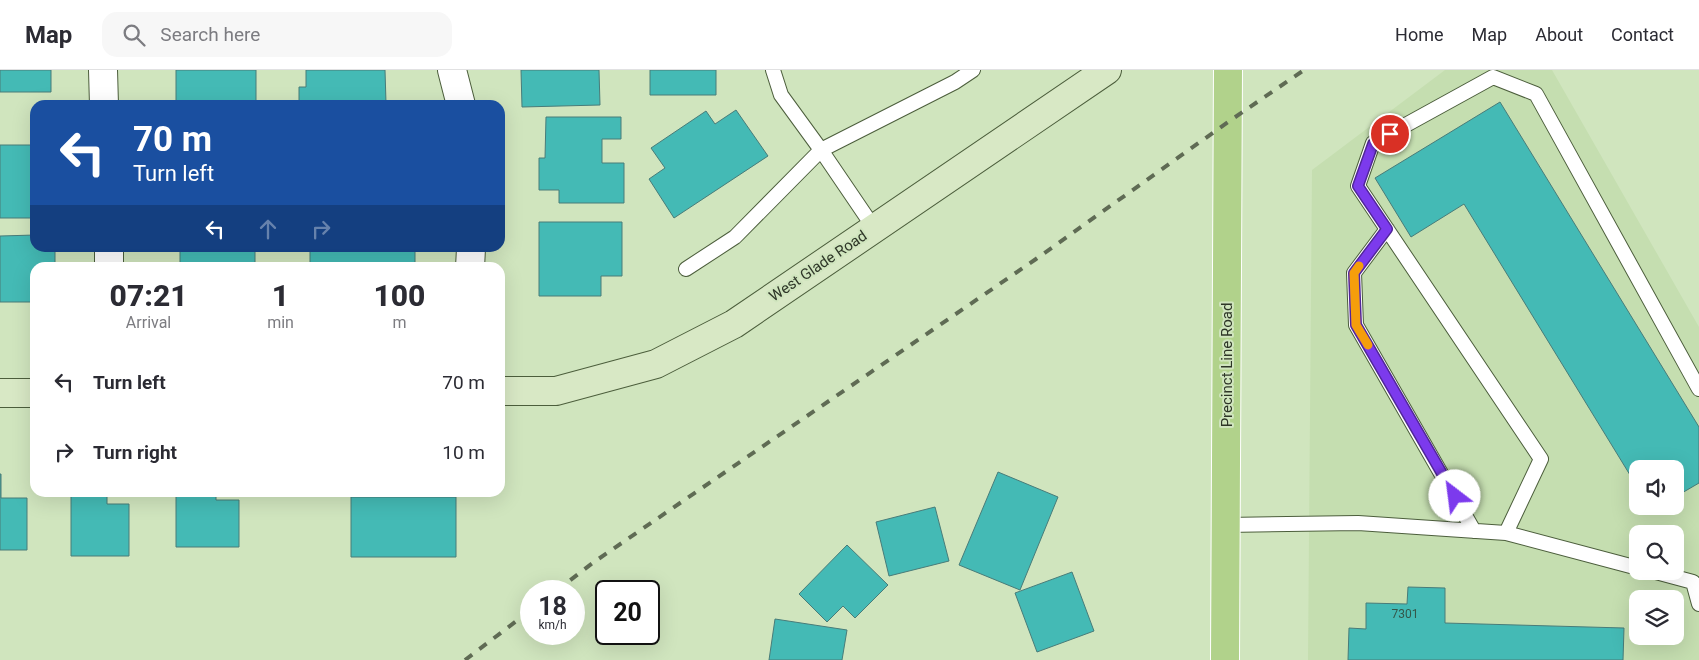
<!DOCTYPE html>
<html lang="en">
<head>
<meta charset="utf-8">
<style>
  body { margin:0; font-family:Roboto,sans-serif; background:#f7f7f7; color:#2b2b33; height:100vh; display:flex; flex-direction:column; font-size:19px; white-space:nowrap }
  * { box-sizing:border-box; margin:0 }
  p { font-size:16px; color:#7c7c81 }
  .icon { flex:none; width:28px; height:28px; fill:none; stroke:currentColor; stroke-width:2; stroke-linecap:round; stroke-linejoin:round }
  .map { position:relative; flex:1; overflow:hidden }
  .panel { position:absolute; left:30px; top:192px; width:475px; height:235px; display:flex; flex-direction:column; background:#fff; border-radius:15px; box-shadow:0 5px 20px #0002 }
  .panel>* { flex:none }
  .hud { position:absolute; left:30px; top:30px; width:475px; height:152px; border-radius:15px; box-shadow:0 5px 20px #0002; background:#1a4fa0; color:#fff; overflow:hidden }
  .tools { position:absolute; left:1629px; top:390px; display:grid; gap:10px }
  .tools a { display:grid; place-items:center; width:55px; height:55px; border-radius:10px; background:#fff; box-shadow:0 5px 20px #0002; font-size:25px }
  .speed { position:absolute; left:520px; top:510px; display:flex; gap:10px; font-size:25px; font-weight:700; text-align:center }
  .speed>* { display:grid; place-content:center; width:65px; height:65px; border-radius:50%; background:#fff; box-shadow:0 5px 20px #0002; line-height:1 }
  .speed small { font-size:12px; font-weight:400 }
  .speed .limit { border:2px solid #111; border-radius:8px; background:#fff; color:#111 }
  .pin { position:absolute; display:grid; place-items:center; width:42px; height:42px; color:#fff; margin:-21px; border:2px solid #fff; border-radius:50%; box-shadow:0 1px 5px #0007 }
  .me { position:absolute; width:55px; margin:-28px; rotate:330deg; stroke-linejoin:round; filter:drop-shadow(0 0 4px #0008) }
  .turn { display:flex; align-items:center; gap:18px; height:105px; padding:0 20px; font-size:22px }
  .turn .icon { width:65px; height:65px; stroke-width:2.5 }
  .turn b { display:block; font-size:35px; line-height:42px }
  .lanes { display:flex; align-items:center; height:48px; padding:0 20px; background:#0003; justify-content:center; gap:25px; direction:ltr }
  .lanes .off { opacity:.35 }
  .eta { display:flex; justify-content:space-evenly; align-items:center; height:85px; text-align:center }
  .eta b { font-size:30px; font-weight:800; line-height:35px }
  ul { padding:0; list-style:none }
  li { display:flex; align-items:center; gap:15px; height:70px; padding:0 20px }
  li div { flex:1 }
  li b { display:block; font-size:19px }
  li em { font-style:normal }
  header { display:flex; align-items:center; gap:30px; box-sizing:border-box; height:70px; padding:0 25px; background:#fff; border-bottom:1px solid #e1e1e2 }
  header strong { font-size:24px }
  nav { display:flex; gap:28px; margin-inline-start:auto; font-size:18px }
  .search { width:350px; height:45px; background:#f7f7f7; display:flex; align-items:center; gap:12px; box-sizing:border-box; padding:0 18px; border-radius:15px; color:#7c7c81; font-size:19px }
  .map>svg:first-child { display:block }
  .built { fill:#c5deb0; fill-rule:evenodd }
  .building { fill:#44bab5; stroke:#487c79 }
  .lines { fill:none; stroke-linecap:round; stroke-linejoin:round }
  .lane-casing { stroke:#4c5e3c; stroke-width:16 }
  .street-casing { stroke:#4c5e3c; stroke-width:30 }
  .secondary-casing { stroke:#4c5e3c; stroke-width:30 }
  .primary-casing { stroke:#fff; stroke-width:30 }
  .lane { stroke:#fff; stroke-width:14 }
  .street { stroke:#fff; stroke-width:28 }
  .secondary { stroke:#d8e8c5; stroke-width:28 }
  .primary { stroke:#b1d28b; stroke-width:28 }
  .rail { stroke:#5f6b54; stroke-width:4; stroke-dasharray:9 9; stroke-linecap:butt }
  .route-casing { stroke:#51269a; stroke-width:12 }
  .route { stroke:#7c3aed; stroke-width:9 }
  .slow { stroke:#f59e0b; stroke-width:9 }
  .labels { text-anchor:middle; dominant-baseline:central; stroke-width:4; stroke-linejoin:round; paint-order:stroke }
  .number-label { font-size:12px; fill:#34574a }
  .street-label { font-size:15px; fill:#2e3627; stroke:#d0e5be }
</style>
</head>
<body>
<header>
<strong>Map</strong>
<div class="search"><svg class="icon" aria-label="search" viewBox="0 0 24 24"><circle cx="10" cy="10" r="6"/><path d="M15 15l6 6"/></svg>Search here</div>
<nav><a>Home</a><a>Map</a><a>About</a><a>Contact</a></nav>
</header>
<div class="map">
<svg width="1699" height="590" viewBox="0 0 1699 590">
  <rect width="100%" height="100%" fill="#d0e5be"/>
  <path class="built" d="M 1445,0 L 1552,0 L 1699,257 L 1699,590 L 1308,590 L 1312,100 ZM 1638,399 L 1675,399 L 1675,436 L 1638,436 ZM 1638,464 L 1675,464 L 1675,501 L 1638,501 ZM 1638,529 L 1675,529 L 1675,566 L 1638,566 Z"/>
  <path class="building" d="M 0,0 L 51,0 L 51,22 L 0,22 Z
    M 176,0 L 256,0 L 256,35 L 176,35 Z
    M 306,0 L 385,0 L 386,33 L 359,33 L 360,35 L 299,35 L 299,17 L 306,17 Z
    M 521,0 L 599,0 L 600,35 L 522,37 Z
    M 650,0 L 716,0 L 716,25 L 650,25 Z
    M 1500,32 L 1699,357 L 1699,413 L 1675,427 L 1675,399 L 1638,399 L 1638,418 L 1464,134 L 1411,167 L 1375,108 Z
    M 736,40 L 768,86 L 674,148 L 649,109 L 665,98 L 651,78 L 706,41 L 715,54 Z
    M 546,47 L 621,47 L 621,69 L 602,69 L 602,93 L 624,93 L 624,133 L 559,133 L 559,120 L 539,120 L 539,88 L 545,88 Z
    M 0,75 L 34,75 L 35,148 L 0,148 Z
    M 539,152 L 622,152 L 622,206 L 601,206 L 601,226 L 539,226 Z
    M 35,165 L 35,178 L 55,178 L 55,198 L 35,198 L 35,232 L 0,232 L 0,166 Z
    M 180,178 L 255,178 L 255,198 L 180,198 Z
    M 310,178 L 415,178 L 415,198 L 310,198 Z
    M 998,402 L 1058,427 L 1020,520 L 959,495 Z
    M 0,404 L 1,404 L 1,428 L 27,428 L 27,480 L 0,480 Z
    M 71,422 L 107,422 L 107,434 L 129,434 L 129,486 L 71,486 Z
    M 176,422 L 216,422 L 216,430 L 239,430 L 239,477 L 176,477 Z
    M 351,427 L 456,427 L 456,487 L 351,487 Z
    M 1649,436 L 1660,436 L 1652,441 Z
    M 935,437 L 949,491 L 889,506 L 876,452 Z
    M 847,475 L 888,515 L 855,548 L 843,536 L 827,552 L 799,524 Z
    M 1072,502 L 1094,561 L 1037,582 L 1015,523 Z
    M 1408,517 L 1445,518 L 1445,553 L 1624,558 L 1623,590 L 1348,590 L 1349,558 L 1366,559 L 1366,533 L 1407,534 Z
    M 775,549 L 847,560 L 842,590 L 769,590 Z"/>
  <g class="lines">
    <g class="lane-casing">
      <path id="lane" d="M 773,0 L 781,25 L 821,80 L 874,158
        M 1387,159 L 1354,203 L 1356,255 L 1474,461
        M 686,199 L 735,167 L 821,80 L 955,12 L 973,0
        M 1226,455 L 1358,453 L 1506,463 L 1638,498
        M 1506,463 L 1541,389 L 1358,116 L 1373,73 L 1493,7 L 1536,24 L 1699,319
        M 1652,501 L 1693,512 L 1699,534"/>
    </g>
    <g class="street-casing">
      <path id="street" d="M 103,0 L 104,35
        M 452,0 L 461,35
        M 109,178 L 109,198
        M 470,198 L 471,178"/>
    </g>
    <g class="secondary-casing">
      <path id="secondary" d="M 500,321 L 556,321 L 656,294 L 734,254 L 1107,0
        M 0,323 L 35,323"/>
    </g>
    <g class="primary-casing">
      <path id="primary" d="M 1225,590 L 1228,0"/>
    </g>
    <use href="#lane" class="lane"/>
    <use href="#street" class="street"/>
    <use href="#secondary" class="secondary"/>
    <use href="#primary" class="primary"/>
    <path class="rail" d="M 556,521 L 594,492 L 1036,189 L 1228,52 L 1304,0
      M 465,590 L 531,540"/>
  </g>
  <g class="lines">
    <g class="route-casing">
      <path id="route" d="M 1390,64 L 1373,74 L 1358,116 L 1387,159 L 1354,203 L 1356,255 L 1455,426"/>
    </g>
    <use href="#route" class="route"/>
    <path class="slow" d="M 1359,196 L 1354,203 L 1356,255 L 1368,275"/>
  </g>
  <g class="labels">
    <g class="number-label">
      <text x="1405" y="544">7301</text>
    </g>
    <g class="street-label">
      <text transform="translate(818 196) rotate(-34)">West Glade Road</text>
      <text transform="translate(1227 295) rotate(-90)">Precinct Line Road</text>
    </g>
  </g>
</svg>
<div class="tools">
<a><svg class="icon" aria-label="sound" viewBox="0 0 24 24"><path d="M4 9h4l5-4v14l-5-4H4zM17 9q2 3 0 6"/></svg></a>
<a><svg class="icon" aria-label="search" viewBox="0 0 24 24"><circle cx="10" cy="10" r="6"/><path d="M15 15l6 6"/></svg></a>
<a><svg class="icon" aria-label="layers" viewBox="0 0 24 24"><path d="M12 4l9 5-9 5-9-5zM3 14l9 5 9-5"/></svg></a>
</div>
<div class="speed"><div>18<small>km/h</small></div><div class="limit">20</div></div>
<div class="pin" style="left:1390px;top:64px;background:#d93025"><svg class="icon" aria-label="arrive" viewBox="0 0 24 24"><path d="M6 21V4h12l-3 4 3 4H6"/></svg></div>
<svg class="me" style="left:1455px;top:426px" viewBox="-20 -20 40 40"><circle r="19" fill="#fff"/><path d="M0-13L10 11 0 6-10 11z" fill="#7c3aed"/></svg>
<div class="hud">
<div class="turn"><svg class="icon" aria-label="left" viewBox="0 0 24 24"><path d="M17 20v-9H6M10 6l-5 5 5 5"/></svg><div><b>70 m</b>Turn left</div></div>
<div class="lanes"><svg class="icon" aria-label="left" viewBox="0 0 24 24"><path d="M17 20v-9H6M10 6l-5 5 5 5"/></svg><svg class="icon off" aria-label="ahead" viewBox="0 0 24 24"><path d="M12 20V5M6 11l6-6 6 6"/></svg><svg class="icon off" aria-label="right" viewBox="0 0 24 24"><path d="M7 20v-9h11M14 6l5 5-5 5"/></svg></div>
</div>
<section class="panel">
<div class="eta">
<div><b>07:21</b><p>Arrival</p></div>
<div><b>1</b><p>min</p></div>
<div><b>100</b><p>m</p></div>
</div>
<ul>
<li><svg class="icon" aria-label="left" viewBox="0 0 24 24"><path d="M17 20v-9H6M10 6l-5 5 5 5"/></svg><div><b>Turn left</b></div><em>70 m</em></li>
<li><svg class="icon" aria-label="right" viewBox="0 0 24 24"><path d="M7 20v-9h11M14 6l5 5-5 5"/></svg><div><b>Turn right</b></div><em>10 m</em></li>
</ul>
</section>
</div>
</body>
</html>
